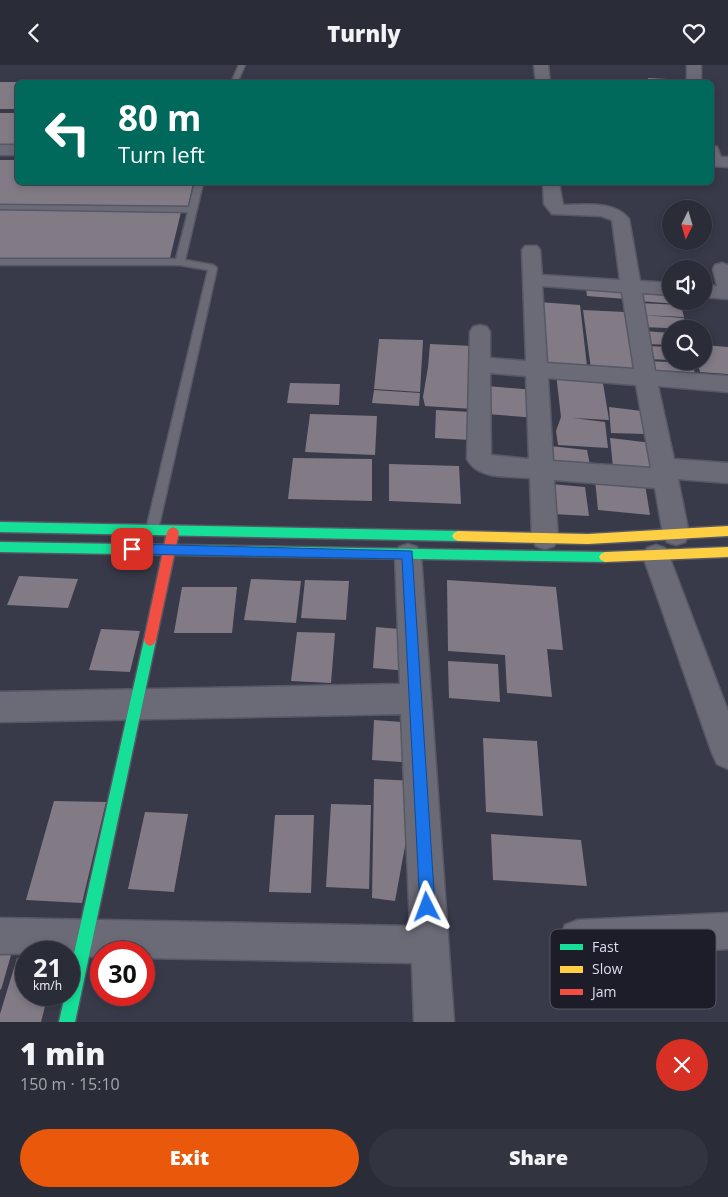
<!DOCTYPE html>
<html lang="en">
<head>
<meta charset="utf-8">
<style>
  body { margin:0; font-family:"Open Sans",sans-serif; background:#32343f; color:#f1f3f6; height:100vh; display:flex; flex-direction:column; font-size:19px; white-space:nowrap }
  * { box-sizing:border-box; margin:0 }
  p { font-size:16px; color:#a5a7ad }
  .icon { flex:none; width:28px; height:28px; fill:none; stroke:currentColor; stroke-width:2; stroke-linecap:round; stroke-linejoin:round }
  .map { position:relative; height:957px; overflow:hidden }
  .panel { display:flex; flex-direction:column; background:#2a2c37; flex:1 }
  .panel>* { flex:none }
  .guide { position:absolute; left:15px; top:15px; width:699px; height:105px; border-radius:8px; box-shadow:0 2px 8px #0003,0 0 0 1px #464852; background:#00695c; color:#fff; overflow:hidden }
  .needle { width:32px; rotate:185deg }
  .buttons { position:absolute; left:662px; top:135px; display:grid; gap:10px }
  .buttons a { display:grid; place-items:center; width:50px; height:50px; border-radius:50%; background:#2a2c37; box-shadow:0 2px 8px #0003,0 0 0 1px #464852; font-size:25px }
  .speed { position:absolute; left:15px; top:876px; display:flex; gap:10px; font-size:25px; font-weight:700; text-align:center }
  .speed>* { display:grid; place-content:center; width:65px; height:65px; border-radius:50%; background:#2a2c37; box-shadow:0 2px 8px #0003,0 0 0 1px #464852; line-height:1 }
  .speed small { font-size:12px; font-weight:400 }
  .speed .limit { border:8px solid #d22; background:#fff; color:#111 }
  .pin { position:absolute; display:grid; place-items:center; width:42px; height:42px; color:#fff; margin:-21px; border-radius:10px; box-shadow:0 2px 8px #0006 }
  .me { position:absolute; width:55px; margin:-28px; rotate:357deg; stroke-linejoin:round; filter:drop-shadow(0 0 4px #0008) }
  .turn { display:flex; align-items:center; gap:18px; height:105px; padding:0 20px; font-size:22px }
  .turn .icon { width:65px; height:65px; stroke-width:2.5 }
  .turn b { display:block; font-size:35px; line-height:42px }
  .round { display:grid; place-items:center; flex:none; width:52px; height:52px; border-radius:26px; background:#32343f }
  .head { display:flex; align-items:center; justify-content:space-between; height:85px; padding:0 20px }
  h1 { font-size:30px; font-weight:800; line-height:38px }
  .cta { display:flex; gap:10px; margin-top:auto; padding:10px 20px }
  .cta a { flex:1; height:58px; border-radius:30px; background:#ea580c; color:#fff; font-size:20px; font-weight:800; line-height:58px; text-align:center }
  .cta a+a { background:#32343f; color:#f1f3f6 }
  header { display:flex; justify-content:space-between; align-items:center; height:65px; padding:0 20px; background:#2a2c37; font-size:22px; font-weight:800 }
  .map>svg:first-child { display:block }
  .building { fill:#827b86 }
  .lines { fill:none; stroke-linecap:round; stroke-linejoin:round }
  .lane-casing { stroke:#565865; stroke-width:3 }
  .street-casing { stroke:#565865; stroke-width:3 }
  .fast-casing { stroke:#565865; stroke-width:3 }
  .slow-casing { stroke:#565865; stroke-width:3 }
  .jam-casing { stroke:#565865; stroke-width:3 }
  .lane { fill:#6a6b77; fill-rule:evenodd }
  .street { fill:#6a6b77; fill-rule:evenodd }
  .fast { fill:#16e098; fill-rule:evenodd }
  .slow { fill:#ffcf43; fill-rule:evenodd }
  .jam { fill:#f24e42; fill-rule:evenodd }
  .route { fill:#1a73e8; stroke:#114b97 }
  .key { fill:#1c1d29; stroke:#565765; stroke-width:1 }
  .key-label { font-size:14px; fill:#dddff0 }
</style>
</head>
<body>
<header><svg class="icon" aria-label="back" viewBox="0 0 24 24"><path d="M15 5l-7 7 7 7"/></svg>Turnly<svg class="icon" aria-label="heart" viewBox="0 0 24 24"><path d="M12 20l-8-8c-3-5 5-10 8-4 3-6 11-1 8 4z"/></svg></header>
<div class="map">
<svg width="728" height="957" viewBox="0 0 728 957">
  <rect width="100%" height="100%" fill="#383a49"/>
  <path class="building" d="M 648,13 L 668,14 L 669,18 L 649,18 Z
    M 0,17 L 18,17 L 18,44 L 0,44 Z
    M 0,48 L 18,48 L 18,79 L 0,79 Z
    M 0,95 L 18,95 L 18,118 L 193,118 L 188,141 L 0,139 Z
    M 0,145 L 181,147 L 169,197 L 0,195 Z
    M 636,222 L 671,225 L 671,236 L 676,236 L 677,239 L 639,236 Z
    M 586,224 L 625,226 L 626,234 L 587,231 Z
    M 538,237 L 580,240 L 587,301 L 542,298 Z
    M 639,238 L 681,240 L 684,252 L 642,250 Z
    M 583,245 L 625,247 L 637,307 L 591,304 Z
    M 641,250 L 684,253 L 687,264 L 644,262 Z
    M 644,266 L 671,268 L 671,280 L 647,279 Z
    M 379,274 L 423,275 L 420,327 L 374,324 Z
    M 430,279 L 473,281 L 473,344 L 425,341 L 423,332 L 428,302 Z
    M 704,280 L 728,282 L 728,309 L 700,307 L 697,296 L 704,296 Z
    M 645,281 L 671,282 L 671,295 L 648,294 Z
    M 646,296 L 692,298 L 695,309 L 649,306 Z
    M 556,309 L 602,312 L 609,355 L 573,353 L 605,357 L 608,383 L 558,380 L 556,366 L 561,352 Z
    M 290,318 L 340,319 L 339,340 L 287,338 Z
    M 487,321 L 535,325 L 537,353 L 487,349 Z
    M 374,325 L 420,328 L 419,341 L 372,338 Z
    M 609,342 L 642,346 L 644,369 L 611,368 Z
    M 436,345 L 470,347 L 471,375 L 435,373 Z
    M 310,349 L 377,351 L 375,390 L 305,387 Z
    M 610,373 L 652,378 L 658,405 L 613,402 Z
    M 550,381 L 587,385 L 591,405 L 551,402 Z
    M 293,393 L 372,394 L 372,436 L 288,434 Z
    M 389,399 L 459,401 L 461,439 L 389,436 Z
    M 595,414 L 645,419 L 650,450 L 598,445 Z
    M 551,419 L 585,422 L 589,451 L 553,449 Z
    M 19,511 L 78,514 L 68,543 L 7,540 Z
    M 251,514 L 301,516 L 296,558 L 244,555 Z
    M 305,515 L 349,516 L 346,555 L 301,553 Z
    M 447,515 L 556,522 L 563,585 L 547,584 L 552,632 L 507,628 L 505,590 L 448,586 Z
    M 182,522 L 237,522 L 232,568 L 174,568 Z
    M 376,562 L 410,565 L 408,606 L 373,603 Z
    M 101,564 L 140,566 L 130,607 L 89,605 Z
    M 297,567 L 335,568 L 331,618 L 291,616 Z
    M 448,596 L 498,599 L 500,637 L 449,633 Z
    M 374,655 L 416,658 L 415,698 L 372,695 Z
    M 483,673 L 537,676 L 543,751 L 486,747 Z
    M 374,714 L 417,716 L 395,836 L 372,833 Z
    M 54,736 L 106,737 L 82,838 L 26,835 Z
    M 331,739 L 371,740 L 369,824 L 326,822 Z
    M 145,747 L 188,749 L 174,827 L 128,824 Z
    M 275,750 L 314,750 L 311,828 L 269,827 Z
    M 491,769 L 581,775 L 587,821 L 493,815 Z
    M 0,889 L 11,890 L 1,925 L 0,924 Z
    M 17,893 L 26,894 L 26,930 L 48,930 L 41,957 L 0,957 L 0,949 Z"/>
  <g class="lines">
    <g class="lane-casing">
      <path id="lane" d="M 239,0 L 245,0 L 237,18 L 231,18 Z
        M 195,118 L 203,118 L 185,195 L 213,200 L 217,203 L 158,465 L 156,469 L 148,469 L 146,465 L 208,205 L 180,200 L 0,200 L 0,194 L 176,194 L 188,147 L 0,144 L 0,140 L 189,142 Z"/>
    </g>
    <g class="street-casing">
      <path id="street" d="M 534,0 L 548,0 L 550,18 L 536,18 Z
        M 687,0 L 701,0 L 701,18 L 687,18 Z
        M 0,80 L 18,80 L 18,90 L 0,90 Z
        M 711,80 L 717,82 L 721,92 L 728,92 L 728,102 L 711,101 Z
        M 543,118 L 559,118 L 563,140 C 583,140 615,135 629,154 L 640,216 L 671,218 L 671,230 L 642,228 L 655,306 L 728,311 L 728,327 L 658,321 L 674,394 L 728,398 L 728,418 L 678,414 L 689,469 L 685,477 L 676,480 L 667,477 L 663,469 L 655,423 L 554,415 L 558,473 L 554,481 L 545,484 L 536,481 L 532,473 L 530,413 C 509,411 478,415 467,394 L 470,267 L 473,262 L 480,260 L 487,262 L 490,267 L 490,293 L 526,296 L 522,185 L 525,181 L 537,181 L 540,185 L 542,210 L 620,215 L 612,155 L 601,151 L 552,149 L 544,139 ZM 542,221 L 622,227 L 634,304 L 547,298 ZM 490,308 L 526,311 L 529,394 L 491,390 ZM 548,313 L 636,320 L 651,403 L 553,396 Z
        M 722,198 L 728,200 L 728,234 L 704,232 L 704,220 L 717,221 L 713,204 L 715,200 Z
        M 408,479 L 417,482 L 421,490 L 454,957 L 414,957 L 412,898 L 144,893 L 144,888 L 101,888 L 101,892 L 69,891 L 69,888 L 0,889 L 0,853 L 410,861 L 401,649 L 0,657 L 0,627 L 400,619 L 395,490 L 399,482 Z
        M 656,480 L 665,483 L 669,491 L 728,646 L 728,704 L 717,699 L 712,688 L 643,491 L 647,483 Z
        M 728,848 L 728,884 L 578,891 L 565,886 L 560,873 L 565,860 L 578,855 Z"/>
    </g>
    <g class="fast-casing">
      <path id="fast" d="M 0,457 L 458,466 L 462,468 L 464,471 L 462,474 L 458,476 L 0,467 Z
        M 0,477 L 605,487 L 609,489 L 611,492 L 609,495 L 605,497 L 0,487 Z
        M 150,569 L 154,571 L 156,575 L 75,957 L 59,957 L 65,930 L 69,930 L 69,911 L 144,575 L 146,571 Z"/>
    </g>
    <g class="slow-casing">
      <path id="slow" d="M 728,461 L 728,471 L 588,479 L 458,476 L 454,474 L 452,471 L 454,468 L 458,466 L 588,469 Z
        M 728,482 L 728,492 L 605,497 L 601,495 L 599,492 L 601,489 L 605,487 Z"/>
    </g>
    <g class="jam-casing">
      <path id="jam" d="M 173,462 L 177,464 L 179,467 L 156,575 L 154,579 L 150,581 L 146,579 L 144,575 L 167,467 L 169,464 Z"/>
    </g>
    <use href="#lane" class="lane"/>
    <use href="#street" class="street"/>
    <use href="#fast" class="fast"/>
    <use href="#slow" class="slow"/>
    <use href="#jam" class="jam"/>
  </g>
  <path class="route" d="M 132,479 L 412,486 L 435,842 L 433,848 L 427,850 L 422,848 L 420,842 L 402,494 L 132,489 L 126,484 Z"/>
  <rect x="550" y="864" width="166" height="80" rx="8" class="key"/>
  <rect x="560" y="879" width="23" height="6" fill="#16e098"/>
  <rect x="560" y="901" width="23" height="7" fill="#ffcf43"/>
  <rect x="560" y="924" width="23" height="6" fill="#f24e42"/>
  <g class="key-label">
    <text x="592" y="887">Fast</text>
    <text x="592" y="909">Slow</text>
    <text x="592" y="932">Jam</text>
  </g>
</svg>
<div class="buttons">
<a><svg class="needle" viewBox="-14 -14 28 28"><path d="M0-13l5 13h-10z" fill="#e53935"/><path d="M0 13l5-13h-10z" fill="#a5a7ad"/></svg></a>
<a><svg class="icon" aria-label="sound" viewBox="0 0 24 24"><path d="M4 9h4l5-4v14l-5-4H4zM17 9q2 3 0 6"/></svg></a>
<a><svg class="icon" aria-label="search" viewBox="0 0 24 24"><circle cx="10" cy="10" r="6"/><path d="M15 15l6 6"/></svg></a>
</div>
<div class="speed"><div>21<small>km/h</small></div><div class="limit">30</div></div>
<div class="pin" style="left:132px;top:484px;background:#d93025"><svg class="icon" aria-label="arrive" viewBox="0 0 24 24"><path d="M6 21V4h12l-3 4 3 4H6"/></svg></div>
<svg class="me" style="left:427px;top:842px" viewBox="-20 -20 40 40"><path d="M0-17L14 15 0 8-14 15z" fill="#1a73e8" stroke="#fff" stroke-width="4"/></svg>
<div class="guide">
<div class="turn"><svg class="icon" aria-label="left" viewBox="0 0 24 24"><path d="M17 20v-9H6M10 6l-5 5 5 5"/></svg><div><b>80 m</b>Turn left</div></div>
</div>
</div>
<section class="panel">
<div class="head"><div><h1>1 min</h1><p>150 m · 15:10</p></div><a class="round" style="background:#d93025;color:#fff"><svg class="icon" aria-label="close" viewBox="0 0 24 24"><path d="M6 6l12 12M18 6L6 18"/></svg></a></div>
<div class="cta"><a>Exit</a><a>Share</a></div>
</section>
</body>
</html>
